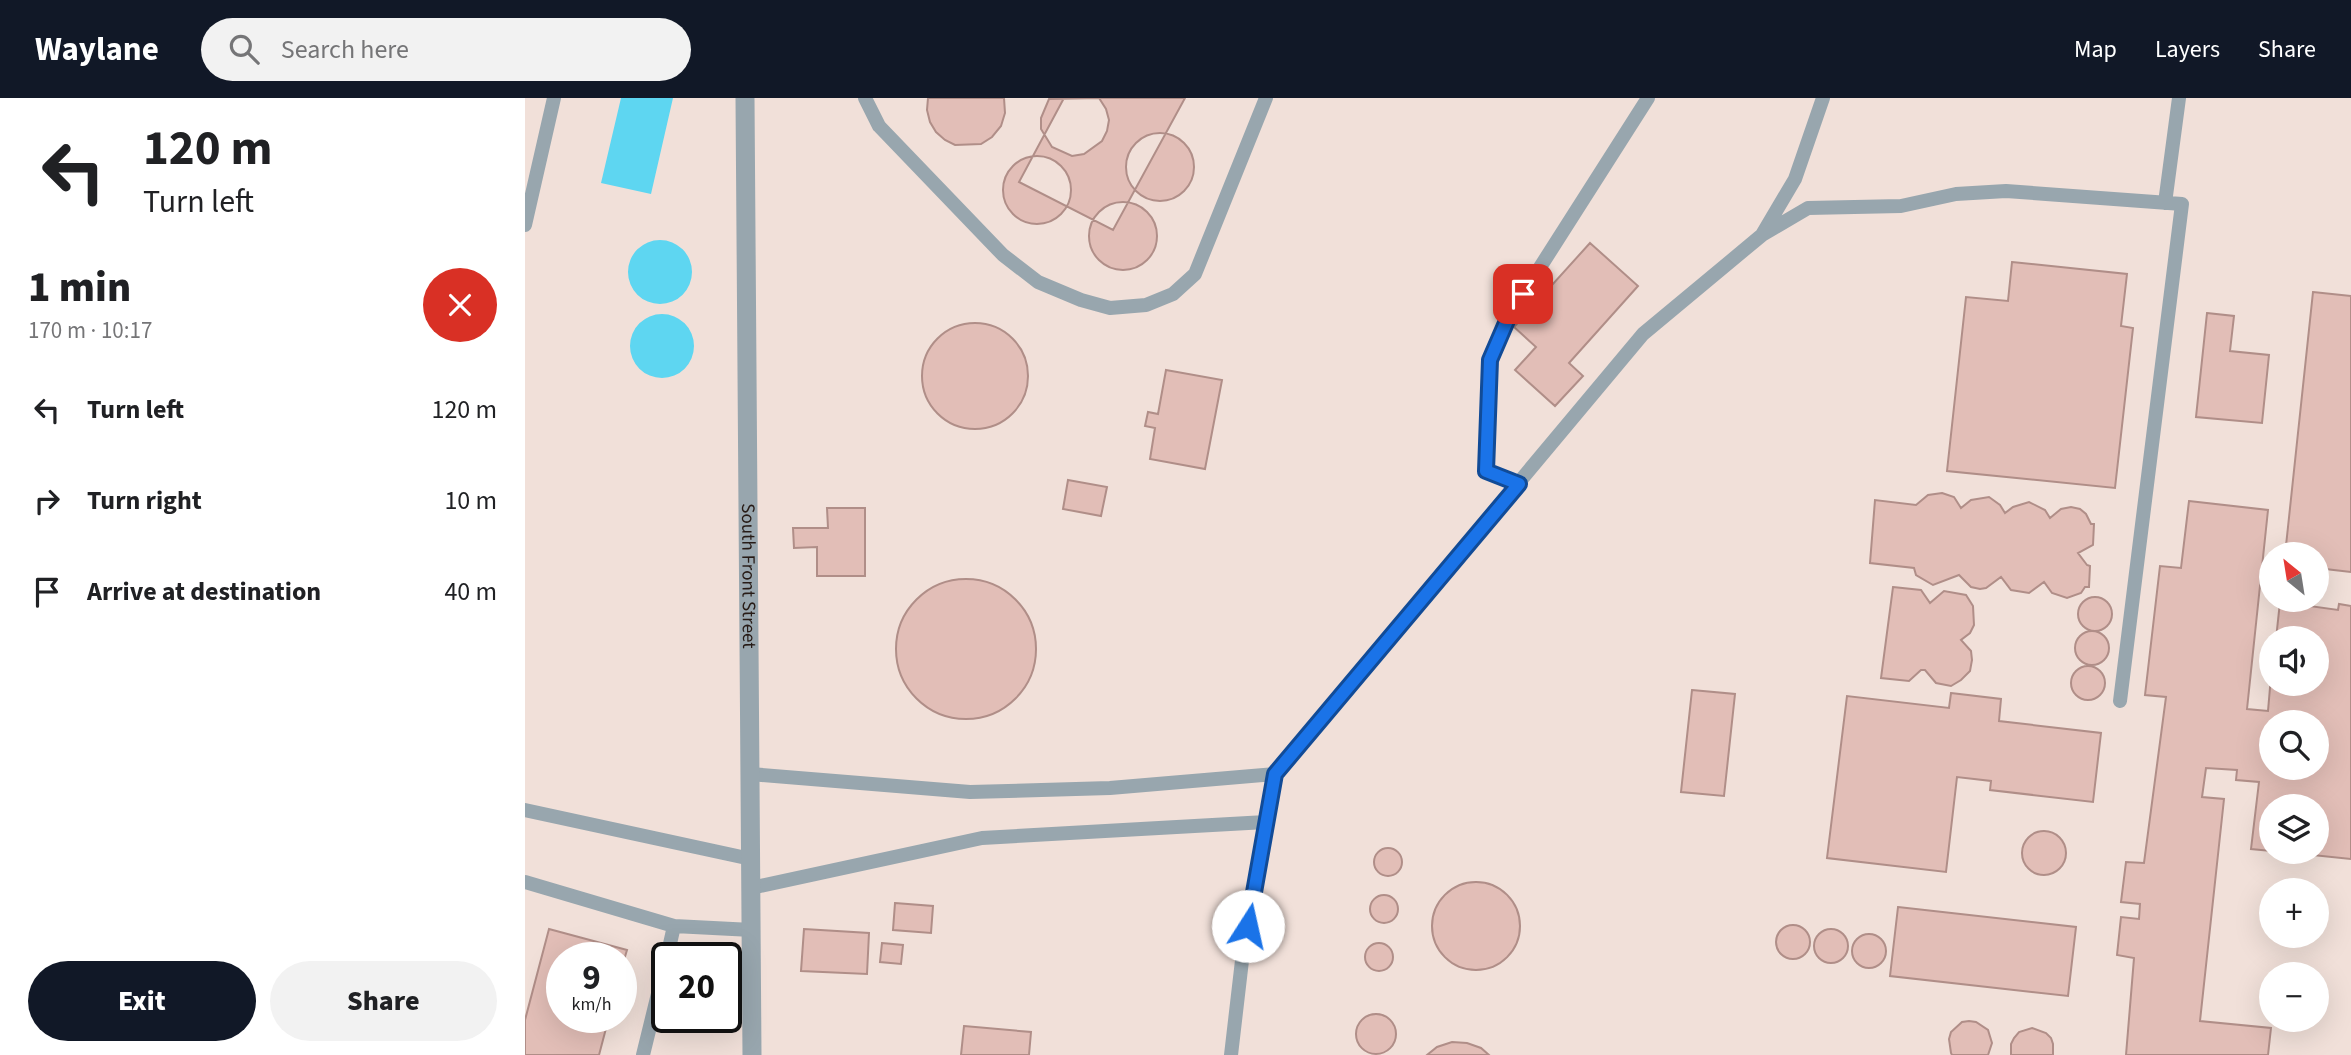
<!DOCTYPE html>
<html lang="en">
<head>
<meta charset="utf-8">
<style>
  body { margin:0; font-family:"Source Sans 3",sans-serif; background:#f2f2f2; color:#202124; height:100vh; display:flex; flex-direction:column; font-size:26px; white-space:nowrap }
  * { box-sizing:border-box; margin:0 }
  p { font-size:23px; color:#757577 }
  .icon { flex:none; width:38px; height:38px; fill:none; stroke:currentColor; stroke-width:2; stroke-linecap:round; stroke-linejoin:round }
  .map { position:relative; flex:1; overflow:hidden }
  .drawer { display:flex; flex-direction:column; background:#fff; width:525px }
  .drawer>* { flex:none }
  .guide { background:#fff; color:#202124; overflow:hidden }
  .needle { width:46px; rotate:330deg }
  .buttons { position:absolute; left:1734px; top:444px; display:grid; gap:14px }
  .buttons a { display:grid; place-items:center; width:70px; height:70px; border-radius:50%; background:#fff; box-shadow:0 7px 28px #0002; font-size:35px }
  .speed { position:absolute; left:21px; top:844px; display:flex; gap:14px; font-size:35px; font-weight:700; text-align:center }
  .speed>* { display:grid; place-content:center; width:91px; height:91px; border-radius:50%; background:#fff; box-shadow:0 7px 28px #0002; line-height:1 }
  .speed small { font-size:18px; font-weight:400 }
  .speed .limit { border:4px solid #111; border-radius:10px; background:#fff; color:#111 }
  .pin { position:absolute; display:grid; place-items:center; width:60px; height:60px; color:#fff; margin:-30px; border-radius:14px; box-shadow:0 4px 10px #0006 }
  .me { position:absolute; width:77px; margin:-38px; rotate:10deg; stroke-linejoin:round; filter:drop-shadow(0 0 5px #0008) }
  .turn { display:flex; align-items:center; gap:24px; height:147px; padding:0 28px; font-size:32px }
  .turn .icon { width:91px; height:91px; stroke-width:2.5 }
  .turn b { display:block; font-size:49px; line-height:60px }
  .round { display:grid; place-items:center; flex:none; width:74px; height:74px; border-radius:37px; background:#f2f2f2 }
  .headline { display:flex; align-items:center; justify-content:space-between; height:119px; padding:0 28px }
  h1 { font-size:42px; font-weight:800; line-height:52px }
  .cta { display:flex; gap:14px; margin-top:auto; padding:14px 28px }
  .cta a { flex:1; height:80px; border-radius:42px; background:#111827; color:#fff; font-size:28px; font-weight:800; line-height:80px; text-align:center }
  .cta a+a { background:#f2f2f2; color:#202124 }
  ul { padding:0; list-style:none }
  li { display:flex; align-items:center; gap:21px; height:91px; padding:0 28px }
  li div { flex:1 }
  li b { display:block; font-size:26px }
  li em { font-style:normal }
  header { display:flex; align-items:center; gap:42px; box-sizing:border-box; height:98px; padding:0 35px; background:#111827; color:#fff }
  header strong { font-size:33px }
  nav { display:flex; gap:38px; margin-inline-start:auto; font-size:24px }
  .search { width:490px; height:63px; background:#f2f2f2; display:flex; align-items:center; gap:18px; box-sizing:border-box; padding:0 24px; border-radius:38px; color:#757577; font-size:26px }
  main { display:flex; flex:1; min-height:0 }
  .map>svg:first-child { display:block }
  .built { fill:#f1e0d9; fill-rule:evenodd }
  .water { fill:#5ed6f1 }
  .building { fill:#e2beb7; stroke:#b08e88; stroke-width:2; fill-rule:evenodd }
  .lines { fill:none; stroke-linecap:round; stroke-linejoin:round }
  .service { stroke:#98a6ae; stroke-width:14 }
  .tertiary { stroke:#98a6ae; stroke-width:19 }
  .route-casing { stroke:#114b97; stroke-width:18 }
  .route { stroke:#1a73e8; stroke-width:12 }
  .labels { text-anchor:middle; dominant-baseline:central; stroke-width:6; stroke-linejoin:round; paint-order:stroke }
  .street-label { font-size:19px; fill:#271b16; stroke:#fff1eb }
</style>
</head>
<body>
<header>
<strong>Waylane</strong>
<div class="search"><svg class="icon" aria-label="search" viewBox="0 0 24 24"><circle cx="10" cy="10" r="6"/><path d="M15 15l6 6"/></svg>Search here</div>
<nav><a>Map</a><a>Layers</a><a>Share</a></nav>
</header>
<main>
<section class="drawer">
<div class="guide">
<div class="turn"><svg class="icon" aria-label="left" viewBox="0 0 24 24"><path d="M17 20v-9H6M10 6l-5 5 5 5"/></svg><div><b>120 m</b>Turn left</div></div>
</div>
<div class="headline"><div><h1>1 min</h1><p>170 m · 10:17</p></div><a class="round" style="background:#d93025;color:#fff"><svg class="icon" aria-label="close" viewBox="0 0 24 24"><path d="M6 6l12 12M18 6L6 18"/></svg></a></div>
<ul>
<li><svg class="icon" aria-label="left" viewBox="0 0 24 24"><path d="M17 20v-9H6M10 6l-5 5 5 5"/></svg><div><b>Turn left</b></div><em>120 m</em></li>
<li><svg class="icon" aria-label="right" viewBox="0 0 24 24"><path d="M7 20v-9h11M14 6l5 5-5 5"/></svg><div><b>Turn right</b></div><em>10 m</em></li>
<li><svg class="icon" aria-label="arrive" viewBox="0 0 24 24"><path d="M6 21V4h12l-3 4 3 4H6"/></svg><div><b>Arrive at destination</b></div><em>40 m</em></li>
</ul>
<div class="cta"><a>Exit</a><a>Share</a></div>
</section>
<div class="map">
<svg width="1826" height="957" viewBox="0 0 1826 957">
  <rect width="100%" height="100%" fill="#fff1eb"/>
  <path class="built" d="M 0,0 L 1826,0 L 1826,957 L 0,957 ZM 1746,457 L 1792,457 L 1792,502 L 1746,502 ZM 1746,541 L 1792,541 L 1792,586 L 1746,586 ZM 1746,625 L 1792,625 L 1792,670 L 1746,670 ZM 1746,709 L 1792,709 L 1792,754 L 1746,754 ZM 1746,793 L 1792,793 L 1792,838 L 1746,838 ZM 37,859 L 96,859 L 96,919 L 37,919 ZM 142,859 L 201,859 L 201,919 L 142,919 ZM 1746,877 L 1792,877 L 1792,922 L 1746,922 Z"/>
  <path class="water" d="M 96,0 L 148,0 L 126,96 L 76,85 Z
    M103 174a32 32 0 1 1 64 0a32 32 0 1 1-64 0Z
    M105 248a32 32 0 1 1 64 0a32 32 0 1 1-64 0Z"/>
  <path class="building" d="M 403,0 L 479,0 L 480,15 L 476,28 L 467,39 L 456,46 L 430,47 L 420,42 L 411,34 L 405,24 L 402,12 Z
    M 539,0 L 660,0 L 588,132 L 494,84 Z
    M 574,0 L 581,11 L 584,22 L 582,33 L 577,43 L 559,56 L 547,58 L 527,49 L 516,31 L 516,20 L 524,1 Z
    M601 69a34 34 0 1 1 68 0a34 34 0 1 1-68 0Z
    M478 92a34 34 0 1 1 68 0a34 34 0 1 1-68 0Z
    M564 138a34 34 0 1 1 68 0a34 34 0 1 1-68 0Z
    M 1065,145 L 1113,188 L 1044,265 L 1058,278 L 1030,308 L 990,272 L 1011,249 L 989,229 Z
    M 1487,164 L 1602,176 L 1596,228 L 1608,230 L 1590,390 L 1422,373 L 1441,199 L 1483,203 Z
    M 1788,194 L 1826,198 L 1826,474 L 1792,470 L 1792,457 L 1760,457 Z
    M 1682,215 L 1709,218 L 1705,253 L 1744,257 L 1737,325 L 1671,319 Z
    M397 278a53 53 0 1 1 106 0a53 53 0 1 1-106 0Z
    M 641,272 L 697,282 L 680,371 L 625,361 L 630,330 L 620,328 L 623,314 L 633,316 Z
    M 543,382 L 582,389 L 576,418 L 538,411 Z
    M 1417,395 L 1429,399 L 1436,410 L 1446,402 L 1464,399 L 1475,407 L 1480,415 L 1488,409 L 1504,404 L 1520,412 L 1525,420 L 1536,411 L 1546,409 L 1555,411 L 1561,416 L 1566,426 L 1569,426 L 1568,447 L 1553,455 L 1562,467 L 1565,468 L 1564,489 L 1560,489 L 1556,495 L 1542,500 L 1527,495 L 1519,484 L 1504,495 L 1486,492 L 1476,479 L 1461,490 L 1455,491 L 1446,489 L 1434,477 L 1408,487 L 1391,477 L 1389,470 L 1345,465 L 1350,402 L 1391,407 L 1403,397 Z
    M 1664,403 L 1743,412 L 1722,611 L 1743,613 L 1746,578 L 1746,586 L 1792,586 L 1792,541 L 1751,541 L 1755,504 L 1813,512 L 1814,506 L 1826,508 L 1826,761 L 1759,754 L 1792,754 L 1792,709 L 1746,709 L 1746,753 L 1726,751 L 1734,684 L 1711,682 L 1712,672 L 1681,670 L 1677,699 L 1699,701 L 1675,923 L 1746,930 L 1743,957 L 1601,957 L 1609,860 L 1592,857 L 1596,819 L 1614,821 L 1615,806 L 1596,804 L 1601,764 L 1619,765 L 1641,599 L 1620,597 L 1635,468 L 1656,470 ZM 1746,625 L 1792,625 L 1792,670 L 1746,670 Z
    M 302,410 L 340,410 L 340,478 L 292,478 L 292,449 L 269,450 L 268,430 L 303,430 Z
    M371 551a70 70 0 1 1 140 0a70 70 0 1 1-140 0Z
    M 1368,489 L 1396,492 L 1405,505 L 1419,493 L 1441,497 L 1448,508 L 1449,527 L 1445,535 L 1436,542 L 1446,553 L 1447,562 L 1445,573 L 1436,582 L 1426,588 L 1411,585 L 1400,572 L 1396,572 L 1384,583 L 1356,580 Z
    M1553 516a17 17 0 1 1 34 0a17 17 0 1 1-34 0Z
    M1550 550a17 17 0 1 1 34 0a17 17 0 1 1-34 0Z
    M1546 585a17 17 0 1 1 34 0a17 17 0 1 1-34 0Z
    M 1167,592 L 1210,596 L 1199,698 L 1156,694 Z
    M 1426,595 L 1476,601 L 1474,623 L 1576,635 L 1568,704 L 1465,692 L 1466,683 L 1432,679 L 1421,774 L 1302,760 L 1322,598 L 1424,610 Z
    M1497 755a22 22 0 1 1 44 0a22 22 0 1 1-44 0Z
    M849 764a14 14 0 1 1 28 0a14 14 0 1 1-28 0Z
    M907 828a44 44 0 1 1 88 0a44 44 0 1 1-88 0Z
    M845 811a14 14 0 1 1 28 0a14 14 0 1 1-28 0Z
    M 370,805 L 408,808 L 406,835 L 368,832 Z
    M 1373,809 L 1551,829 L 1543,898 L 1365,878 Z
    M1251 844a17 17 0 1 1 34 0a17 17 0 1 1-34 0Z
    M1289 848a17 17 0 1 1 34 0a17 17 0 1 1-34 0Z
    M 24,831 L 102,852 L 96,872 L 96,859 L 37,859 L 37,919 L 84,919 L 74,957 L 0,957 L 0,922 Z
    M 279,831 L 344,835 L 342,876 L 276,873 Z
    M1327 853a17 17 0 1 1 34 0a17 17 0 1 1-34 0Z
    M840 859a14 14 0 1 1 28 0a14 14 0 1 1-28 0Z
    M 357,845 L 378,847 L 376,866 L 355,864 Z
    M831 936a20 20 0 1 1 40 0a20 20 0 1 1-40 0Z
    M 1444,923 L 1451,924 L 1463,932 L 1467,945 L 1463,957 L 1427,957 L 1426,955 L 1424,941 L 1426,934 L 1437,924 Z
    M 439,928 L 506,934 L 504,957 L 436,957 Z
    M 1507,930 L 1521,935 L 1526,940 L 1528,946 L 1528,957 L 1486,957 L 1486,946 L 1489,940 L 1494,934 Z
    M 927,944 L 942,945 L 956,950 L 964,957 L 902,957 L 912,949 Z"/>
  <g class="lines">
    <path class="service" d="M 340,0 L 354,28 L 478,157 L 513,184 L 556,202 L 585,210 L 621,207 L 648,196 L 670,176 L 741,0
      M 1640,105 L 1654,0
      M 0,127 L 29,0
      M 1238,135 L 1270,81 L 1298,0
      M 994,386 L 961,373 L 965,262 L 984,218 L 1123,0
      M 225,676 L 445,694 L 585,690 L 750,676
      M 0,712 L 226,761
      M 0,784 L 149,828 L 227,832
      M 226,790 L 457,740 L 741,724
      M 142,859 L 149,828
      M 118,957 L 142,859
      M 706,957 L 718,854 L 750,676 L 1118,236 L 1237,137 L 1283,110 L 1376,108 L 1431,96 L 1481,93 L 1657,106 L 1595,603"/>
    <path class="tertiary" id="s1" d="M 220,0 L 227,957"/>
  </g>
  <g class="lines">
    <g class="route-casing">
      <path id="route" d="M 723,828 L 750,676 L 994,386 L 961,373 L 965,262 L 984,218 L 998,196"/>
    </g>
    <use href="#route" class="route"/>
  </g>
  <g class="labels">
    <g class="street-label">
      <text stroke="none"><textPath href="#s1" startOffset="478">South Front Street</textPath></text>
    </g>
  </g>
</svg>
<div class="buttons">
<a><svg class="needle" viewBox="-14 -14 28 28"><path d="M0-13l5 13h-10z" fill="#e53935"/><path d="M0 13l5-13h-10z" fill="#757577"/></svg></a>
<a><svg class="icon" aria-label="sound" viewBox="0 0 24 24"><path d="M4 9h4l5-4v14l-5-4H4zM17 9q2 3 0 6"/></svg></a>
<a><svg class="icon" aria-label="search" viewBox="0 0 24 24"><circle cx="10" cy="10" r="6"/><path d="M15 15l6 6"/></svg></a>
<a><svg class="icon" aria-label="layers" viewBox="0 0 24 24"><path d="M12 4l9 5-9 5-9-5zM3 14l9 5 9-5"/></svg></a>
<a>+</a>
<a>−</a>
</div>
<div class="speed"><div>9<small>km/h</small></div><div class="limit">20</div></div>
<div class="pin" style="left:998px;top:196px;background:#d93025"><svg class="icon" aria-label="arrive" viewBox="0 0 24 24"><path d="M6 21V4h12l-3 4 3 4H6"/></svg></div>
<svg class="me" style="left:723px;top:828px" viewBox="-20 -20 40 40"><circle r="19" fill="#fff"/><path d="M0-13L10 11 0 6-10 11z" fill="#1a73e8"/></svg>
</div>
</main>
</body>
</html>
